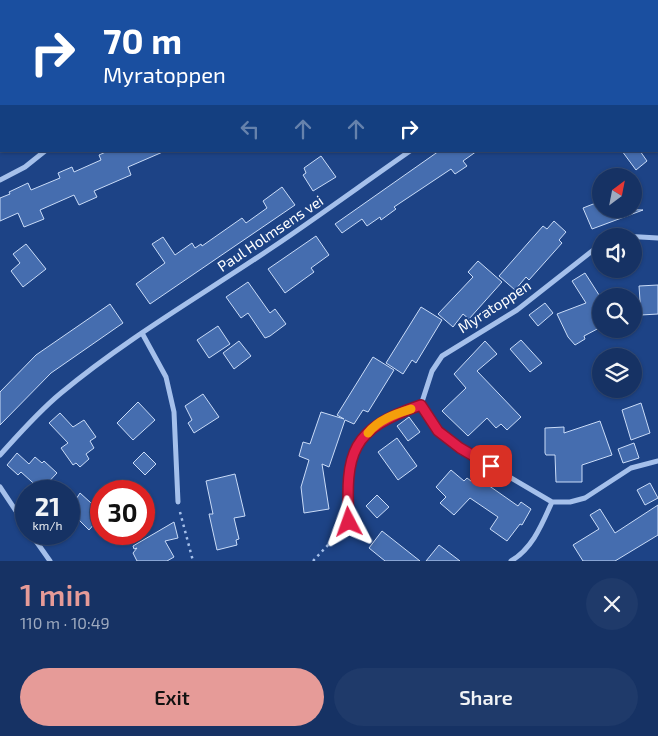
<!DOCTYPE html>
<html lang="en">
<head>
<meta charset="utf-8">
<style>
  body { margin:0; font-family:"Exo 2",sans-serif; background:#1f3a6a; color:#f1f3f6; height:100vh; display:flex; flex-direction:column; font-size:19px; white-space:nowrap }
  * { box-sizing:border-box; margin:0 }
  p { font-size:16px; color:#9eaabf }
  .icon { flex:none; width:28px; height:28px; fill:none; stroke:currentColor; stroke-width:2; stroke-linecap:round; stroke-linejoin:round }
  .map { position:relative; height:561px; overflow:hidden }
  .sheet { display:flex; flex-direction:column; background:#163264; flex:1 }
  .sheet>* { flex:none }
  .hud { position:absolute; left:0px; top:0px; width:659px; height:152px; box-shadow:0 1px 4px #0004,0 0 0 1px #354d78; background:#1a4fa0; color:#fff; overflow:hidden }
  .needle { width:32px; rotate:32deg }
  .controls { position:absolute; left:592px; top:168px; display:grid; gap:10px }
  .controls a { display:grid; place-items:center; width:50px; height:50px; border-radius:50%; background:#163264; box-shadow:0 1px 4px #0004,0 0 0 1px #354d78; font-size:25px }
  .speed { position:absolute; left:15px; top:480px; display:flex; gap:10px; font-size:25px; font-weight:700; text-align:center }
  .speed>* { display:grid; place-content:center; width:65px; height:65px; border-radius:50%; background:#163264; box-shadow:0 1px 4px #0004,0 0 0 1px #354d78; line-height:1 }
  .speed small { font-size:12px; font-weight:400 }
  .speed .limit { border:8px solid #d22; background:#fff; color:#111 }
  .pin { position:absolute; display:grid; place-items:center; width:42px; height:42px; color:#fff; margin:-21px; border-radius:10px; box-shadow:0 2px 8px #0006 }
  .me { position:absolute; width:55px; margin:-28px; rotate:356deg; stroke-linejoin:round; filter:drop-shadow(0 0 4px #0008) }
  .turn { display:flex; align-items:center; gap:18px; height:105px; padding:0 20px; font-size:22px }
  .turn .icon { width:65px; height:65px; stroke-width:2.5 }
  .turn b { display:block; font-size:35px; line-height:42px }
  .lanes { display:flex; align-items:center; height:48px; padding:0 20px; background:#0003; justify-content:center; gap:25px; direction:ltr }
  .lanes .off { opacity:.35 }
  .round { display:grid; place-items:center; flex:none; width:52px; height:52px; border-radius:26px; background:#1f3a6a }
  .overview { display:flex; align-items:center; justify-content:space-between; height:85px; padding:0 20px }
  h1 { font-size:30px; font-weight:600; line-height:38px; color:#e69b98 }
  .cta { display:flex; gap:10px; margin-top:auto; padding:10px 20px }
  .cta a { flex:1; height:58px; border-radius:30px; background:#e69b98; color:#111; font-size:20px; font-weight:600; line-height:58px; text-align:center }
  .cta a+a { background:#1f3a6a; color:#f1f3f6 }
  .map>svg:first-child { display:block }
  .building { fill:#456daf; stroke:#cadcf8 }
  .lines { fill:none; stroke-linecap:round; stroke-linejoin:round }
  .path { stroke:#a5c0eb; stroke-width:2.5; stroke-dasharray:2.5 4; stroke-linecap:butt }
  .minor { stroke:#a5c0eb; stroke-width:5 }
  .route-casing { stroke:#92132f; stroke-width:12 }
  .route { stroke:#e11d48; stroke-width:9 }
  .slow { stroke:#f59e0b; stroke-width:9 }
  .labels { text-anchor:middle; dominant-baseline:central; stroke-width:4; stroke-linejoin:round; paint-order:stroke }
  .street-label { font-size:15px; fill:#fff; stroke:#1d4386 }
</style>
</head>
<body>
<div class="map">
<svg width="658" height="561" viewBox="0 0 658 561">
  <rect width="100%" height="100%" fill="#1d4386"/>
  <path class="building" d="M 108,151 L 165,151 L 128,167 L 131,175 L 94,191 L 97,197 L 79,205 L 74,195 L 40,210 L 44,219 L 24,227 L 18,213 L 0,221 L 0,198 L 10,194 L 9,192 L 28,183 L 31,190 L 60,178 L 58,173 L 72,167 L 74,172 L 101,160 L 99,155 Z
    M 439,151 L 477,151 L 463,161 L 467,166 L 455,174 L 451,169 L 394,207 L 396,209 L 381,220 L 380,217 L 367,226 L 362,219 L 342,233 L 335,224 Z
    M 622,151 L 640,151 L 647,161 L 636,170 Z
    M 321,156 L 336,177 L 313,191 L 303,175 L 306,173 L 304,168 Z
    M 282,187 L 295,205 L 150,304 L 136,284 L 165,263 L 152,244 L 163,237 L 175,255 L 192,243 L 195,248 L 201,244 L 202,246 L 242,218 L 246,223 L 267,208 L 263,201 Z
    M 601,201 L 601,209 L 643,210 L 592,229 L 583,208 Z
    M 554,221 L 566,232 L 559,240 L 562,243 L 529,280 L 526,277 L 515,290 L 499,276 L 543,226 L 547,229 Z
    M 316,236 L 329,255 L 311,268 L 314,272 L 285,293 L 268,269 Z
    M 26,244 L 46,269 L 23,287 L 11,271 L 20,263 L 13,254 Z
    M 478,261 L 502,282 L 469,319 L 463,314 L 453,327 L 438,314 L 473,277 L 468,272 Z
    M 585,273 L 601,298 L 601,327 L 584,336 L 585,339 L 575,345 L 568,337 L 557,314 L 586,303 L 572,281 Z
    M 248,282 L 270,313 L 275,309 L 286,324 L 270,336 L 265,338 L 248,313 L 241,318 L 226,297 Z
    M 658,285 L 658,314 L 641,315 L 639,286 Z
    M 545,303 L 553,313 L 538,326 L 529,315 Z
    M 110,304 L 123,323 L 51,373 L 0,425 L 0,392 L 36,355 Z
    M 421,307 L 442,320 L 416,363 L 412,360 L 403,374 L 386,363 Z
    M 218,326 L 230,344 L 209,358 L 197,340 Z
    M 521,340 L 542,363 L 530,372 L 510,349 Z
    M 239,341 L 251,356 L 234,369 L 223,353 Z
    M 485,341 L 497,354 L 477,371 L 521,417 L 507,430 L 501,424 L 496,428 L 487,418 L 468,436 L 442,411 L 466,388 L 454,374 Z
    M 373,357 L 394,370 L 368,412 L 363,410 L 354,424 L 345,420 L 329,467 L 322,464 L 329,509 L 304,513 L 301,487 L 309,460 L 299,456 L 303,442 L 310,444 L 321,412 L 344,419 L 337,415 Z
    M 203,394 L 219,417 L 194,433 L 188,423 L 192,420 L 185,406 Z
    M 138,402 L 155,420 L 133,440 L 117,423 Z
    M 641,403 L 650,433 L 631,440 L 622,410 Z
    M 60,413 L 73,427 L 84,420 L 96,437 L 90,441 L 94,448 L 86,454 L 89,459 L 80,467 L 76,463 L 73,465 L 61,448 L 68,443 L 49,423 Z
    M 409,417 L 420,432 L 408,441 L 397,426 Z
    M 600,421 L 612,455 L 582,465 L 582,482 L 556,482 L 555,455 L 546,455 L 545,453 L 545,428 L 564,427 L 564,433 Z
    M 397,438 L 417,466 L 398,480 L 378,452 Z
    M 634,443 L 639,458 L 623,463 L 618,449 Z
    M 144,452 L 156,464 L 145,475 L 133,463 Z
    M 17,453 L 29,464 L 35,457 L 42,463 L 44,461 L 57,473 L 41,490 L 21,472 L 18,475 L 7,465 Z
    M 482,469 L 493,479 L 488,485 L 518,506 L 521,502 L 531,509 L 522,525 L 520,524 L 507,541 L 490,529 L 498,517 L 470,498 L 454,515 L 440,503 L 446,497 L 436,487 L 451,470 L 464,481 L 467,478 L 471,481 Z
    M 235,474 L 245,516 L 234,518 L 239,539 L 236,540 L 237,545 L 217,550 L 209,514 L 213,514 L 206,481 Z
    M 650,483 L 658,498 L 645,505 L 637,490 Z
    M 80,493 L 101,512 L 101,528 L 95,523 L 89,530 L 69,510 Z
    M 377,495 L 389,507 L 377,518 L 366,506 Z
    M 658,505 L 658,535 L 615,561 L 583,561 L 573,545 L 599,529 L 590,515 L 600,509 L 615,533 Z
    M 174,522 L 178,538 L 165,541 L 174,557 L 167,561 L 137,561 L 133,553 L 137,548 L 134,549 L 133,546 Z
    M 382,531 L 420,561 L 385,561 L 369,548 Z
    M 439,545 L 460,561 L 426,561 Z"/>
  <g class="lines">
    <path class="path" d="M 180,512 L 193,561
      M 313,561 L 343,529"/>
    <path class="minor" d="M 59,1 L 59,0
      M 614,1 L 616,0
      M 0,18 L 1,17
      M 0,180 L 25,167 L 45,151
      M 623,236 L 658,238
      M 142,333 L 166,377 L 174,412 L 178,502
      M 421,405 L 437,431 L 460,448 L 552,502 L 570,502 L 585,498 L 631,468 L 658,461
      M 421,405 L 432,371 L 442,356 L 517,310 L 601,244
      M 0,455 C 19,434 38,412 61,393 C 127,338 202,295 273,247 C 319,216 364,183 410,151
      M 0,487 L 26,526
      M 349,522 C 345,451 351,430 421,405
      M 31,534 L 50,561
      M 511,561 C 533,548 542,524 552,502"/>
  </g>
  <g class="lines">
    <g class="route-casing">
      <path id="route" d="M 349,522 C 345,452 351,429 421,405 L 438,431 L 460,448 L 491,466"/>
    </g>
    <use href="#route" class="route"/>
    <path class="slow" d="M 368,433 C 378,420 395,414 411,409"/>
  </g>
  <g class="labels">
    <g class="street-label">
      <text transform="translate(270 233) rotate(-34)">Paul Holmsens vei</text>
      <text transform="translate(494 306) rotate(-33)">Myratoppen</text>
    </g>
  </g>
</svg>
<div class="controls">
<a><svg class="needle" viewBox="-14 -14 28 28"><path d="M0-13l5 13h-10z" fill="#e53935"/><path d="M0 13l5-13h-10z" fill="#9eaabf"/></svg></a>
<a><svg class="icon" aria-label="sound" viewBox="0 0 24 24"><path d="M4 9h4l5-4v14l-5-4H4zM17 9q2 3 0 6"/></svg></a>
<a><svg class="icon" aria-label="search" viewBox="0 0 24 24"><circle cx="10" cy="10" r="6"/><path d="M15 15l6 6"/></svg></a>
<a><svg class="icon" aria-label="layers" viewBox="0 0 24 24"><path d="M12 4l9 5-9 5-9-5zM3 14l9 5 9-5"/></svg></a>
</div>
<div class="speed"><div>21<small>km/h</small></div><div class="limit">30</div></div>
<div class="pin" style="left:491px;top:466px;background:#d93025"><svg class="icon" aria-label="arrive" viewBox="0 0 24 24"><path d="M6 21V4h12l-3 4 3 4H6"/></svg></div>
<svg class="me" style="left:349px;top:522px" viewBox="-20 -20 40 40"><path d="M0-17L14 15 0 8-14 15z" fill="#e11d48" stroke="#fff" stroke-width="4"/></svg>
<div class="hud">
<div class="turn"><svg class="icon" aria-label="right" viewBox="0 0 24 24"><path d="M7 20v-9h11M14 6l5 5-5 5"/></svg><div><b>70 m</b>Myratoppen</div></div>
<div class="lanes"><svg class="icon off" aria-label="left" viewBox="0 0 24 24"><path d="M17 20v-9H6M10 6l-5 5 5 5"/></svg><svg class="icon off" aria-label="ahead" viewBox="0 0 24 24"><path d="M12 20V5M6 11l6-6 6 6"/></svg><svg class="icon off" aria-label="ahead" viewBox="0 0 24 24"><path d="M12 20V5M6 11l6-6 6 6"/></svg><svg class="icon" aria-label="right" viewBox="0 0 24 24"><path d="M7 20v-9h11M14 6l5 5-5 5"/></svg></div>
</div>
</div>
<section class="sheet">
<div class="overview"><div><h1>1 min</h1><p>110 m · 10:49</p></div><a class="round"><svg class="icon" aria-label="close" viewBox="0 0 24 24"><path d="M6 6l12 12M18 6L6 18"/></svg></a></div>
<div class="cta"><a>Exit</a><a>Share</a></div>
</section>
</body>
</html>
